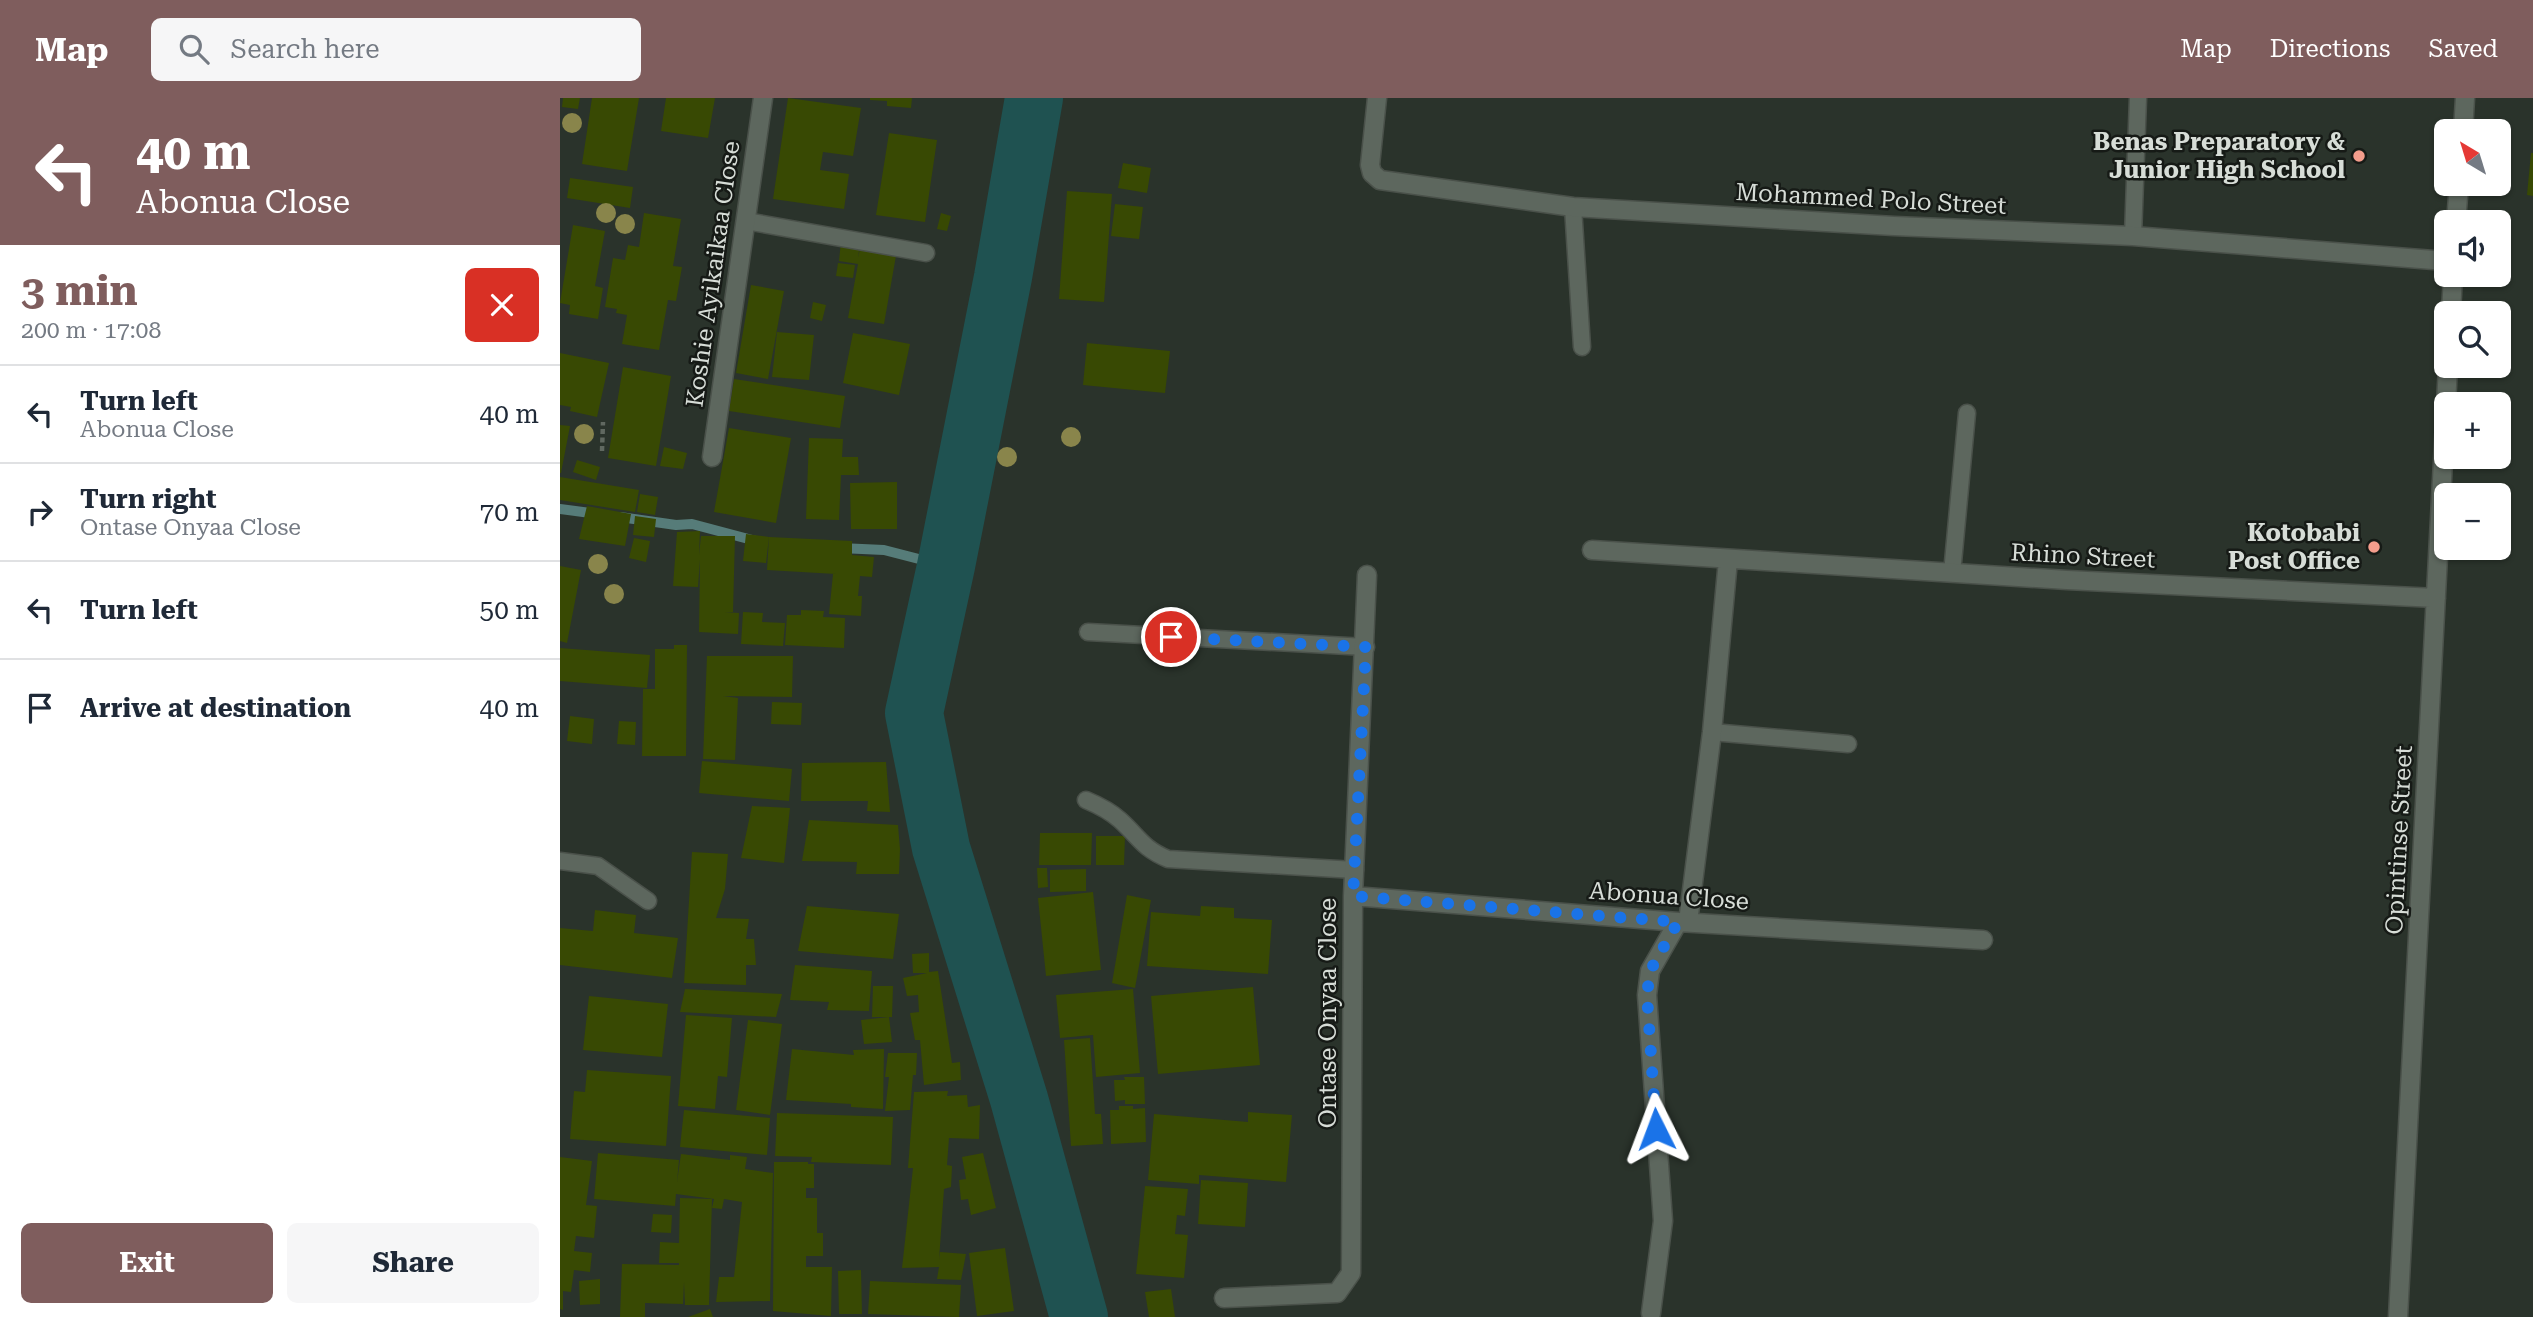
<!DOCTYPE html>
<html lang="en">
<head>
<meta charset="utf-8">
<style>
  body { margin:0; font-family:"Roboto Serif",serif; background:#f6f6f7; color:#1f2937; height:100vh; display:flex; flex-direction:column; font-size:26px; white-space:nowrap }
  * { box-sizing:border-box; margin:0 }
  p { font-size:23px; color:#747a83 }
  .icon { flex:none; width:38px; height:38px; fill:none; stroke:currentColor; stroke-width:2; stroke-linecap:round; stroke-linejoin:round }
  .map { position:relative; flex:1; overflow:hidden }
  .panel { display:flex; flex-direction:column; background:#fff; width:560px }
  .panel>* { flex:none }
  .hud { background:#7f5d5d; color:#fff; overflow:hidden }
  .needle { width:46px; rotate:322deg }
  .buttons { position:absolute; left:1874px; top:21px; display:grid; gap:14px }
  .buttons a { display:grid; place-items:center; width:77px; height:77px; border-radius:10px; background:#fff; box-shadow:0 2px 5px #0004; font-size:35px }
  .pin { position:absolute; display:grid; place-items:center; width:60px; height:60px; color:#fff; margin:-30px; border:4px solid #fff; border-radius:50%; box-shadow:0 2px 7px #0007 }
  .me { position:absolute; width:77px; margin:-38px; rotate:357deg; stroke-linejoin:round; filter:drop-shadow(0 0 5px #0008) }
  .turn { display:flex; align-items:center; gap:24px; height:147px; padding:0 21px; font-size:32px }
  .turn .icon { width:91px; height:91px; stroke-width:2.5 }
  .turn b { display:block; font-size:49px; line-height:60px }
  .round { display:grid; place-items:center; flex:none; width:74px; height:74px; border-radius:10px; background:#f6f6f7 }
  .head { display:flex; align-items:center; justify-content:space-between; height:119px; padding:0 21px }
  h1 { font-size:42px; font-weight:700; line-height:52px; color:#7f5d5d }
  .cta { display:flex; gap:14px; margin-top:auto; padding:14px 21px }
  .cta a { flex:1; height:80px; border-radius:10px; background:#7f5d5d; color:#fff; font-size:28px; font-weight:700; line-height:80px; text-align:center }
  .cta a+a { background:#f6f6f7; color:#1f2937 }
  ul { padding:0; list-style:none }
  li { display:flex; align-items:center; gap:21px; height:98px; padding:0 21px; border-top:2px solid #e0e1e3 }
  li div { flex:1 }
  li b { display:block; font-size:26px }
  li em { font-style:normal }
  header { display:flex; align-items:center; gap:42px; box-sizing:border-box; height:98px; padding:0 35px; background:#7f5d5d; color:#fff }
  header strong { font-size:33px }
  nav { display:flex; gap:38px; margin-inline-start:auto; font-size:24px }
  .search { width:490px; height:63px; background:#f6f6f7; display:flex; align-items:center; gap:18px; box-sizing:border-box; padding:0 24px; border-radius:10px; color:#747a83; font-size:26px }
  main { display:flex; flex:1; min-height:0 }
  .map>svg:first-child { display:block }
  .lines { fill:none; stroke-linecap:round; stroke-linejoin:round }
  .stream { stroke:#567c79; stroke-width:10 }
  .river { stroke:#1f5251; stroke-width:58 }
  .building { fill:#384903 }
  .lane-casing { stroke:#4a514a; stroke-width:19 }
  .street-casing { stroke:#4a514a; stroke-width:21 }
  .path { stroke:#606860; stroke-width:4.5; stroke-dasharray:5 3.5; stroke-linecap:butt }
  .lane { stroke:#5d675e; stroke-width:16 }
  .street { stroke:#5d675e; stroke-width:18 }
  .tree { fill:#89854b }
  .route { stroke:#1a73e8; stroke-width:12; stroke-dasharray:0 21.6 }
  .poi-dot { fill:#f49d8c; stroke:#161a16; stroke-width:2.5 }
  .labels { text-anchor:middle; dominant-baseline:central; stroke-width:5; stroke-linejoin:round; paint-order:stroke }
  .poi-label { font-size:24px; font-weight:bold; fill:#d7ddd7; stroke:#161a16; text-anchor:end }
  .street-label { font-size:24px; fill:#d7ddd7; stroke:#161a16 }
</style>
</head>
<body>
<header>
<strong>Map</strong>
<div class="search"><svg class="icon" aria-label="search" viewBox="0 0 24 24"><circle cx="10" cy="10" r="6"/><path d="M15 15l6 6"/></svg>Search here</div>
<nav><a>Map</a><a>Directions</a><a>Saved</a></nav>
</header>
<main>
<section class="panel">
<div class="hud">
<div class="turn"><svg class="icon" aria-label="left" viewBox="0 0 24 24"><path d="M17 20v-9H6M10 6l-5 5 5 5"/></svg><div><b>40 m</b>Abonua Close</div></div>
</div>
<div class="head"><div><h1>3 min</h1><p>200 m · 17:08</p></div><a class="round" style="background:#d93025;color:#fff"><svg class="icon" aria-label="close" viewBox="0 0 24 24"><path d="M6 6l12 12M18 6L6 18"/></svg></a></div>
<ul>
<li><svg class="icon" aria-label="left" viewBox="0 0 24 24"><path d="M17 20v-9H6M10 6l-5 5 5 5"/></svg><div><b>Turn left</b><p>Abonua Close</p></div><em>40 m</em></li>
<li><svg class="icon" aria-label="right" viewBox="0 0 24 24"><path d="M7 20v-9h11M14 6l5 5-5 5"/></svg><div><b>Turn right</b><p>Ontase Onyaa Close</p></div><em>70 m</em></li>
<li><svg class="icon" aria-label="left" viewBox="0 0 24 24"><path d="M17 20v-9H6M10 6l-5 5 5 5"/></svg><div><b>Turn left</b></div><em>50 m</em></li>
<li><svg class="icon" aria-label="arrive" viewBox="0 0 24 24"><path d="M6 21V4h12l-3 4 3 4H6"/></svg><div><b>Arrive at destination</b></div><em>40 m</em></li>
</ul>
<div class="cta"><a>Exit</a><a>Share</a></div>
</section>
<div class="map">
<svg width="1973" height="1219" viewBox="0 0 1973 1219">
  <rect width="100%" height="100%" fill="#2a332b"/>
  <g class="lines">
    <path class="stream" d="M 0,411 L 38,416
      M 60,419 L 116,427 L 132,426 L 196,443
      M 280,450 L 324,452 L 386,468"/>
    <path class="river" d="M 474,0 L 443,179 L 386,468 L 354,615 L 381,750 L 459,1001 L 519,1219"/>
  </g>
  <path class="building" d="M 3,0 L 20,0 L 18,11 L 2,9 Z
    M 32,0 L 79,0 L 67,73 L 22,66 Z
    M 106,0 L 155,0 L 148,40 L 101,33 Z
    M 228,0 L 301,10 L 293,58 L 263,54 L 260,72 L 289,76 L 284,111 L 213,101 Z
    M 310,0 L 352,0 L 351,10 L 327,8 L 327,3 L 310,2 Z
    M 329,35 L 377,42 L 365,124 L 316,117 Z
    M 1971,55 L 1973,55 L 1973,98 L 1967,97 Z
    M 563,65 L 591,70 L 587,95 L 558,90 Z
    M 10,80 L 73,89 L 70,110 L 7,100 Z
    M 507,93 L 552,96 L 544,204 L 499,201 Z
    M 555,106 L 583,109 L 579,141 L 551,138 Z
    M 84,115 L 121,121 L 113,168 L 122,169 L 116,203 L 108,202 L 99,252 L 62,246 L 67,217 L 56,215 L 57,211 L 45,209 L 53,160 L 65,162 L 68,147 L 79,149 Z
    M 381,115 L 391,118 L 387,133 L 377,131 Z
    M 13,127 L 45,133 L 35,188 L 43,190 L 38,221 L 9,216 L 10,207 L 0,205 Z
    M 281,143 L 300,145 L 298,160 L 301,146 L 337,152 L 324,226 L 288,220 L 298,166 L 279,163 Z
    M 278,165 L 295,167 L 293,180 L 276,178 Z
    M 191,187 L 224,193 L 208,281 L 176,275 Z
    M 253,204 L 266,207 L 262,223 L 250,220 Z
    M 217,234 L 254,237 L 249,282 L 212,279 Z
    M 293,235 L 350,246 L 339,297 L 283,285 Z
    M 527,245 L 610,253 L 605,295 L 523,287 Z
    M 0,255 L 49,265 L 37,319 L 10,313 L 11,309 L 0,307 Z
    M 63,269 L 111,278 L 96,368 L 48,360 Z
    M 174,281 L 285,298 L 280,330 L 169,313 Z
    M 0,327 L 10,328 L 1,375 L 0,375 Z
    M 169,330 L 231,340 L 216,425 L 154,414 Z
    M 249,340 L 283,341 L 282,359 L 298,359 L 299,377 L 281,377 L 279,422 L 246,421 Z
    M 104,349 L 127,355 L 123,371 L 100,368 Z
    M 17,362 L 40,369 L 36,382 L 13,374 Z
    M 0,379 L 79,392 L 75,414 L 0,402 Z
    M 337,384 L 337,431 L 291,431 L 290,385 Z
    M 80,396 L 98,399 L 95,417 L 77,414 Z
    M 27,408 L 71,416 L 65,448 L 19,441 Z
    M 75,418 L 96,421 L 94,439 L 73,437 Z
    M 140,433 L 139,457 L 141,438 L 175,438 L 173,514 L 165,514 L 179,515 L 178,536 L 139,534 L 140,462 L 138,489 L 113,488 L 117,434 Z
    M 186,436 L 209,439 L 206,465 L 183,463 Z
    M 209,439 L 292,443 L 292,457 L 314,459 L 312,479 L 300,478 L 298,498 L 302,498 L 301,518 L 269,516 L 273,476 L 276,476 L 207,472 Z
    M 74,440 L 90,443 L 86,464 L 69,460 Z
    M 0,468 L 21,472 L 7,545 L 0,543 Z
    M 241,512 L 264,513 L 263,519 L 285,520 L 284,550 L 225,547 L 227,517 L 241,517 Z
    M 183,514 L 203,515 L 202,524 L 225,525 L 223,548 L 181,546 Z
    M 114,547 L 127,547 L 126,658 L 82,658 L 83,591 L 95,591 L 95,551 L 114,551 Z
    M 0,550 L 90,557 L 87,590 L 0,583 Z
    M 147,558 L 233,558 L 232,599 L 163,598 L 178,600 L 175,662 L 143,661 Z
    M 212,604 L 242,605 L 241,627 L 211,626 Z
    M 10,618 L 34,621 L 32,646 L 7,643 Z
    M 59,623 L 76,624 L 75,647 L 57,646 Z
    M 142,663 L 232,671 L 229,703 L 139,695 Z
    M 326,664 L 330,714 L 307,713 L 308,703 L 241,703 L 242,665 Z
    M 192,708 L 230,710 L 224,765 L 181,760 Z
    M 249,722 L 338,727 L 340,751 L 339,776 L 296,776 L 297,764 L 242,763 Z
    M 480,735 L 532,735 L 531,767 L 479,767 Z
    M 536,738 L 565,738 L 564,767 L 536,767 Z
    M 132,754 L 168,756 L 165,791 L 156,820 L 189,821 L 186,841 L 194,841 L 196,867 L 186,867 L 186,887 L 124,885 Z
    M 477,770 L 487,770 L 488,789 L 478,790 Z
    M 526,771 L 526,793 L 490,794 L 490,772 Z
    M 533,794 L 541,872 L 486,878 L 478,800 Z
    M 567,797 L 591,802 L 575,890 L 552,885 Z
    M 247,808 L 339,816 L 333,861 L 238,853 Z
    M 641,808 L 674,810 L 674,820 L 712,822 L 708,876 L 587,868 L 591,814 L 640,818 Z
    M 35,812 L 76,817 L 74,835 L 118,840 L 112,880 L 0,867 L 0,830 L 33,833 Z
    M 369,855 L 369,874 L 378,873 L 392,965 L 400,964 L 401,982 L 364,987 L 360,942 L 355,942 L 350,915 L 359,914 L 358,897 L 347,898 L 343,880 L 367,875 L 353,875 L 352,856 Z
    M 235,867 L 312,873 L 309,913 L 267,912 L 269,904 L 230,902 Z
    M 313,888 L 333,888 L 332,919 L 312,919 Z
    M 693,889 L 700,967 L 598,976 L 591,898 Z
    M 125,891 L 222,896 L 216,919 L 120,914 Z
    M 573,891 L 580,975 L 536,979 L 533,937 L 500,940 L 496,897 Z
    M 29,898 L 108,906 L 102,959 L 23,952 Z
    M 126,917 L 172,920 L 167,979 L 158,978 L 155,1011 L 118,1008 Z
    M 329,919 L 332,944 L 304,946 L 301,922 Z
    M 188,922 L 222,926 L 210,1017 L 176,1012 Z
    M 530,940 L 535,1016 L 541,1016 L 543,1046 L 511,1048 L 504,942 Z
    M 232,951 L 294,957 L 293,952 L 324,951 L 323,1011 L 291,1009 L 291,1006 L 226,1002 Z
    M 328,955 L 357,955 L 356,977 L 353,977 L 350,1012 L 325,1013 L 329,979 L 325,979 Z
    M 27,972 L 111,978 L 106,1048 L 10,1041 L 14,993 L 25,994 Z
    M 564,979 L 584,979 L 585,1006 L 565,1006 L 565,1002 L 555,1003 L 554,982 L 565,982 Z
    M 388,993 L 387,998 L 407,997 L 408,1009 L 420,1007 L 419,1041 L 389,1040 L 387,1067 L 392,1068 L 391,1089 L 384,1091 L 379,1162 L 380,1154 L 406,1156 L 401,1182 L 377,1181 L 379,1169 L 342,1170 L 353,1070 L 348,1070 L 354,994 Z
    M 559,1008 L 573,1008 L 573,1011 L 585,1010 L 586,1044 L 551,1046 L 550,1012 L 559,1012 Z
    M 124,1012 L 210,1020 L 207,1057 L 120,1049 Z
    M 688,1014 L 732,1017 L 726,1084 L 639,1077 L 639,1086 L 588,1082 L 594,1016 L 688,1024 Z
    M 217,1015 L 333,1019 L 331,1067 L 251,1064 L 252,1059 L 215,1058 Z
    M 38,1055 L 119,1062 L 117,1084 L 121,1056 L 170,1062 L 170,1057 L 187,1059 L 185,1071 L 213,1075 L 210,1203 L 156,1204 L 159,1179 L 174,1179 L 182,1104 L 164,1101 L 162,1111 L 152,1110 L 154,1101 L 116,1096 L 115,1108 L 34,1101 Z
    M 423,1055 L 436,1110 L 411,1117 L 408,1101 L 401,1102 L 399,1082 L 406,1081 L 402,1059 Z
    M 0,1059 L 32,1063 L 26,1107 L 37,1108 L 34,1140 L 16,1138 L 14,1153 L 32,1155 L 30,1174 L 14,1172 L 11,1194 L 3,1193 L 3,1212 L 0,1211 Z
    M 214,1064 L 248,1064 L 248,1066 L 254,1066 L 254,1090 L 246,1090 L 246,1100 L 257,1100 L 257,1135 L 263,1135 L 263,1158 L 246,1158 L 246,1169 L 272,1169 L 271,1218 L 213,1213 Z
    M 641,1082 L 688,1085 L 685,1129 L 638,1126 Z
    M 585,1088 L 628,1091 L 625,1118 L 617,1117 L 615,1136 L 628,1137 L 624,1180 L 576,1176 Z
    M 120,1100 L 152,1101 L 149,1207 L 125,1207 L 124,1184 L 123,1206 L 85,1205 L 85,1219 L 60,1219 L 62,1166 L 119,1167 L 119,1165 L 99,1165 L 100,1144 L 119,1145 Z
    M 93,1116 L 112,1117 L 111,1135 L 91,1134 Z
    M 445,1150 L 454,1213 L 417,1218 L 409,1155 Z
    M 301,1172 L 302,1216 L 279,1216 L 278,1173 Z
    M 40,1181 L 40,1206 L 20,1207 L 19,1183 Z
    M 310,1183 L 401,1187 L 399,1219 L 308,1216 Z
    M 611,1191 L 615,1219 L 589,1219 L 585,1194 Z
    M 150,1211 L 153,1219 L 128,1219 Z"/>
  <g class="lines">
    <g class="lane-casing">
      <path id="lane" d="M 1013,109 L 1022,249
        M 186,123 L 366,155
        M 1573,138 L 1578,0
        M 1392,475 L 1407,315
        M 528,534 L 806,549
        M 1152,634 L 1288,646
        M 526,702 C 538,707 550,713 560,722 C 579,739 582,750 608,761 L 795,772
        M 0,763 L 38,768 L 88,803"/>
    </g>
    <g class="street-casing">
      <path id="street" d="M 817,0 L 810,67 L 812,75 L 820,82 L 1013,109 L 1334,128 L 1573,138 L 1886,163
        M 1903,33 L 1905,0
        M 1896,124 L 1899,86
        M 1891,215 L 1893,177
        M 152,359 L 203,0
        M 1032,452 L 1507,482 L 1876,500
        M 793,798 L 1118,824 L 1423,842
        M 1128,824 L 1152,634 L 1168,462
        M 664,1200 L 777,1195 L 791,1175 L 793,798 L 807,477
        M 1091,1215 L 1103,1123 L 1087,897 L 1090,873 L 1118,824
        M 1838,1219 L 1888,268"/>
    </g>
    <path class="path" d="M 42,353 L 43,324"/>
    <use href="#lane" class="lane"/>
    <use href="#street" class="street"/>
  </g>
  <g class="tree">
    <circle cx="12" cy="25" r="10"/>
    <circle cx="46" cy="115" r="10"/>
    <circle cx="65" cy="126" r="10"/>
    <circle cx="24" cy="336" r="10"/>
    <circle cx="511" cy="339" r="10"/>
    <circle cx="447" cy="359" r="10"/>
    <circle cx="38" cy="466" r="10"/>
    <circle cx="54" cy="496" r="10"/>
  </g>
  <g class="lines">
    <path class="route" d="M 611,539 L 806,549 L 793,798 L 1118,824 L 1090,873 L 1087,897 L 1096,1031"/>
  </g>
  <g class="poi-dot">
    <circle cx="1799" cy="58" r="7"/>
    <circle cx="1814" cy="449" r="7"/>
  </g>
  <g class="labels">
    <g class="poi-label">
      <text x="1785" y="44">Benas Preparatory &amp;<tspan x="1785" dy="28">Junior High School</tspan></text>
      <text x="1800" y="435">Kotobabi<tspan x="1800" dy="28">Post Office</tspan></text>
    </g>
    <g class="street-label">
      <text transform="translate(1311 101) rotate(3)">Mohammed Polo Street</text>
      <text transform="translate(153 176) rotate(-82)">Koshie Ayikaikaa Close</text>
      <text transform="translate(1523 458) rotate(3)">Rhino Street</text>
      <text transform="translate(1839 742) rotate(-87)">Opintinse Street</text>
      <text transform="translate(1109 798) rotate(4)">Abonua Close</text>
      <text transform="translate(768 915) rotate(-90)">Ontase Onyaa Close</text>
    </g>
  </g>
</svg>
<div class="buttons">
<a><svg class="needle" viewBox="-14 -14 28 28"><path d="M0-13l5 13h-10z" fill="#e53935"/><path d="M0 13l5-13h-10z" fill="#747a83"/></svg></a>
<a><svg class="icon" aria-label="sound" viewBox="0 0 24 24"><path d="M4 9h4l5-4v14l-5-4H4zM17 9q2 3 0 6"/></svg></a>
<a><svg class="icon" aria-label="search" viewBox="0 0 24 24"><circle cx="10" cy="10" r="6"/><path d="M15 15l6 6"/></svg></a>
<a>+</a>
<a>−</a>
</div>
<div class="pin" style="left:611px;top:539px;background:#d93025"><svg class="icon" aria-label="arrive" viewBox="0 0 24 24"><path d="M6 21V4h12l-3 4 3 4H6"/></svg></div>
<svg class="me" style="left:1096px;top:1031px" viewBox="-20 -20 40 40"><path d="M0-17L14 15 0 8-14 15z" fill="#1a73e8" stroke="#fff" stroke-width="4"/></svg>
</div>
</main>
</body>
</html>
